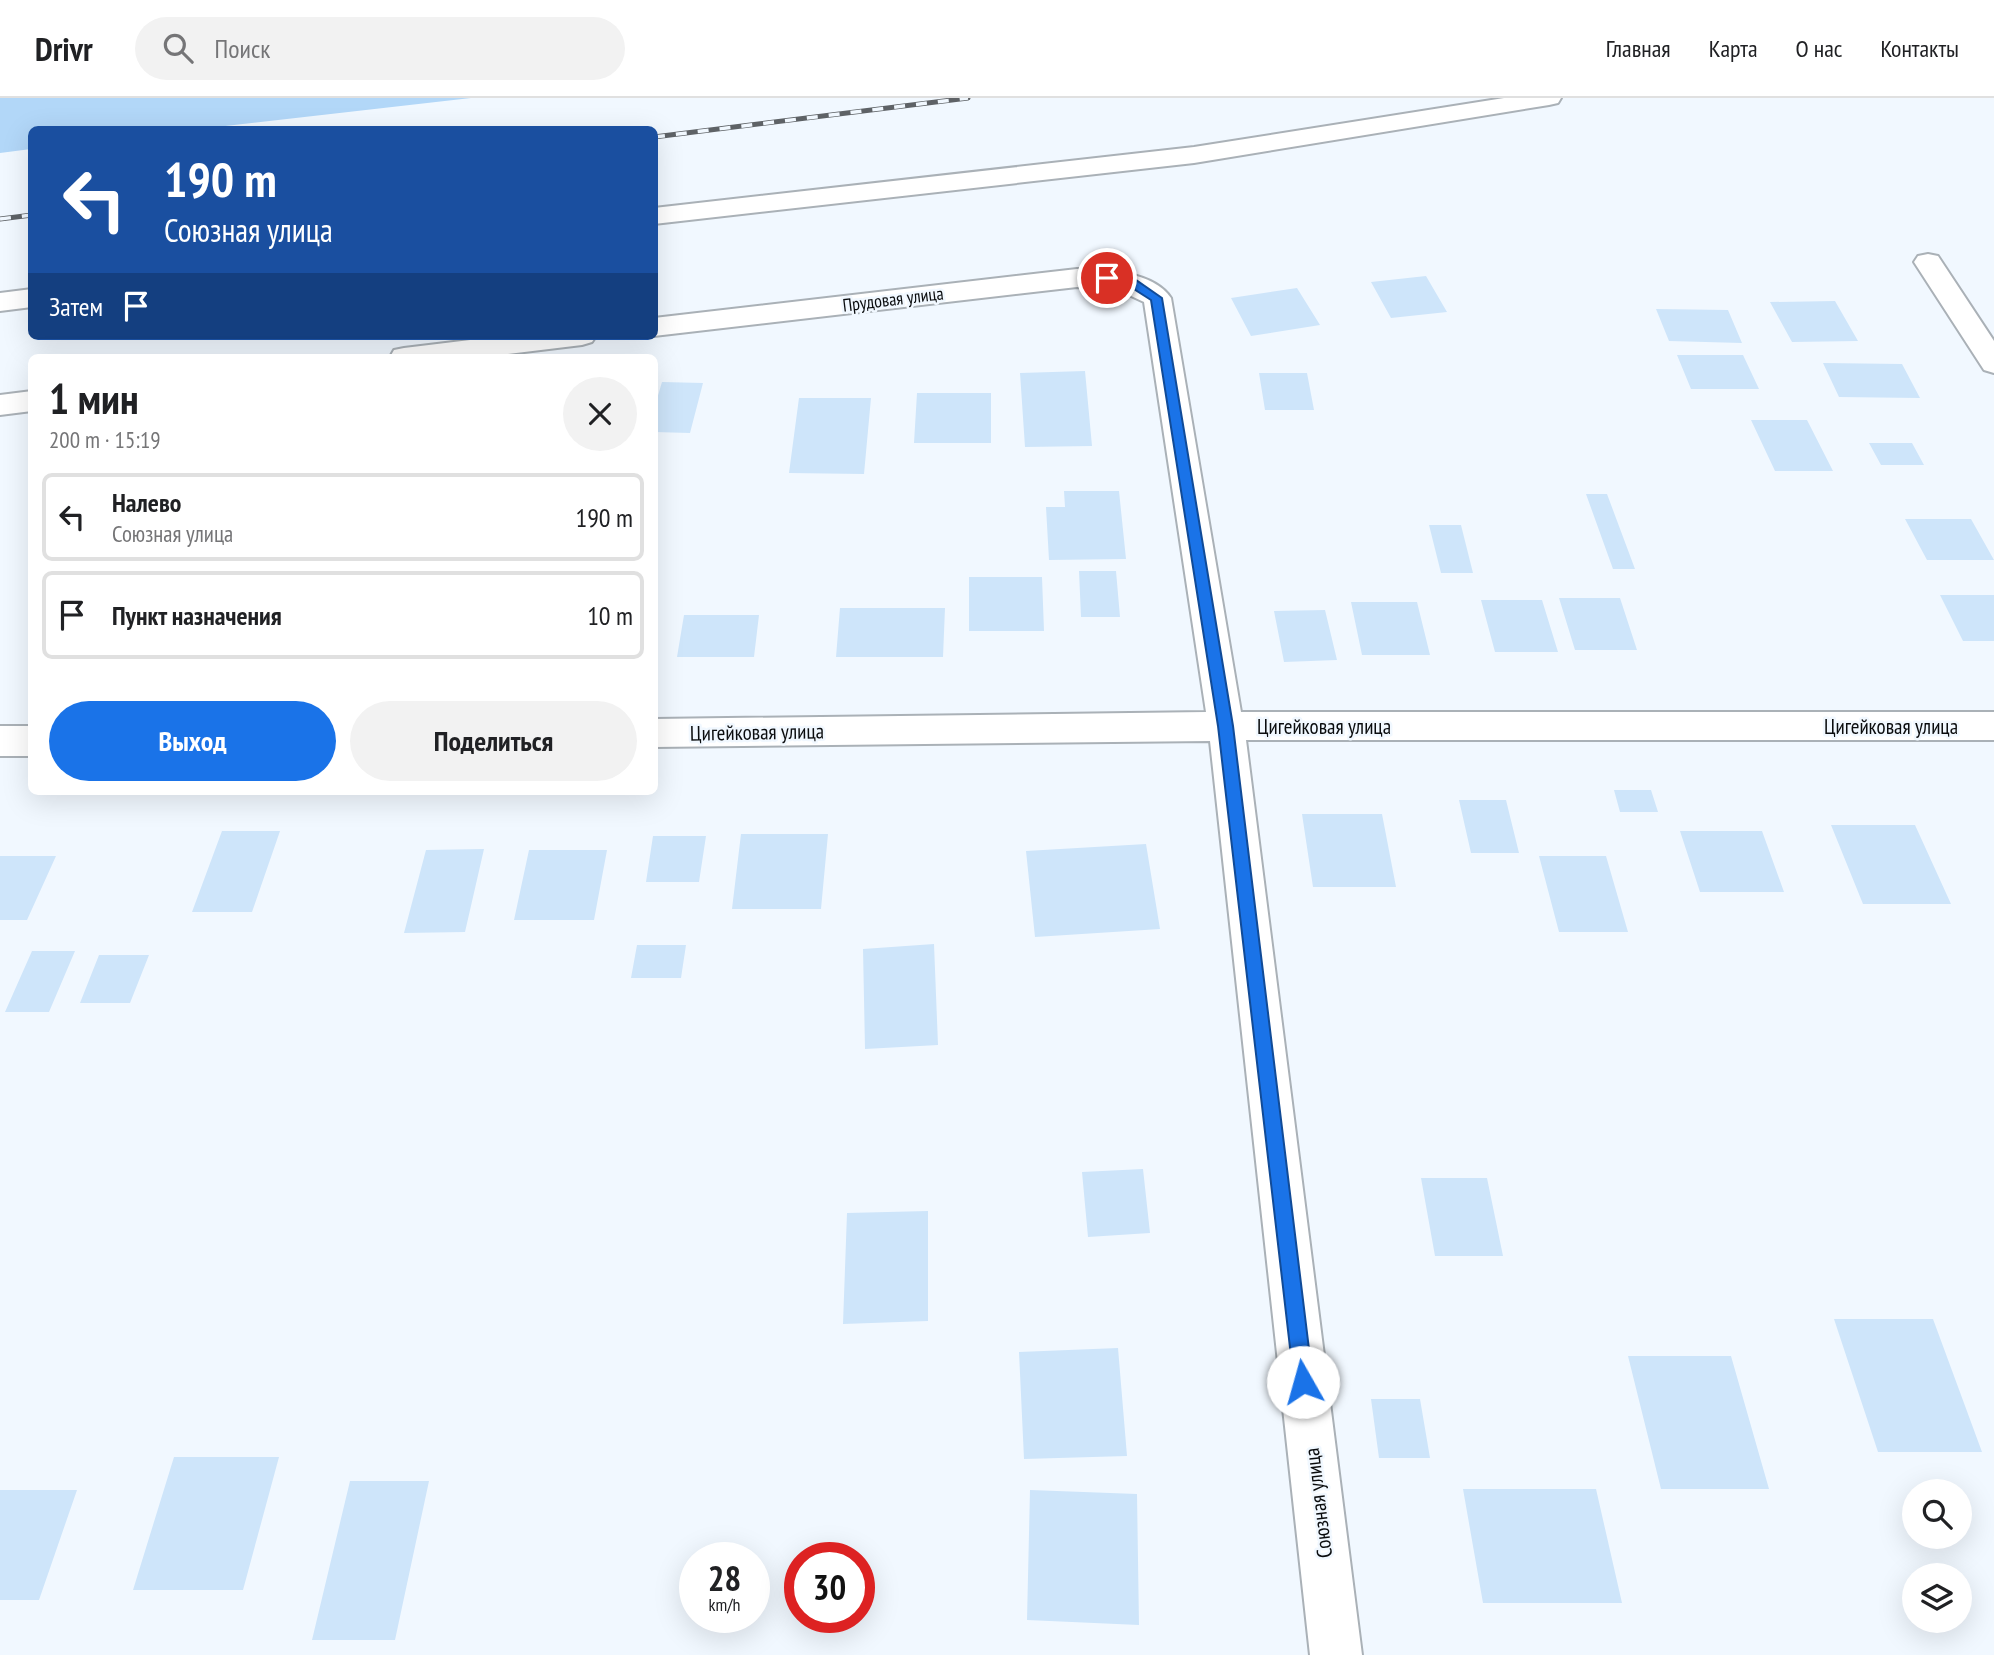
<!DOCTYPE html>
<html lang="ru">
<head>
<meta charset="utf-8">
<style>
  body { margin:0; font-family:"PT Sans Narrow",sans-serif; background:#f2f2f2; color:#202124; height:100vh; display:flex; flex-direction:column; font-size:26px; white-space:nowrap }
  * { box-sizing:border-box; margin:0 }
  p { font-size:23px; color:#757577 }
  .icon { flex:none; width:38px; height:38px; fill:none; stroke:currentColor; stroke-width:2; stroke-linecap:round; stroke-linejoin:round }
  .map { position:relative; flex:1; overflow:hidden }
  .drawer { position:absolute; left:28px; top:256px; width:630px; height:441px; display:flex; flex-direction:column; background:#fff; border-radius:10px; box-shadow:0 7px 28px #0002 }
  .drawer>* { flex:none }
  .hud { position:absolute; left:28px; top:28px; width:630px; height:214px; border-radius:10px; box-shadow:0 7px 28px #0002; background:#1a4fa0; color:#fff; overflow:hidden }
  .controls { position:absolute; left:1902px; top:1381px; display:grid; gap:14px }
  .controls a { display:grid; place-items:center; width:70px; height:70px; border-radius:50%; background:#fff; box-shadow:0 7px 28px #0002; font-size:35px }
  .speed { position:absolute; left:679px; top:1444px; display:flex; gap:14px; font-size:35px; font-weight:700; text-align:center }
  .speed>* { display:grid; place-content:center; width:91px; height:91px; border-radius:50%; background:#fff; box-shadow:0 7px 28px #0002; line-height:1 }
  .speed small { font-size:18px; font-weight:400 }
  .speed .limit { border:10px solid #d22; background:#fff; color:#111 }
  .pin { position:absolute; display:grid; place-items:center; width:60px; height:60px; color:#fff; margin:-30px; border:4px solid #fff; border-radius:50%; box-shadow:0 2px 7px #0007 }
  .me { position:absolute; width:77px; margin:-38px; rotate:353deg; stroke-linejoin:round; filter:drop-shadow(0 0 5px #0008) }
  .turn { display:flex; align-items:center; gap:24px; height:147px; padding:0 21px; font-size:32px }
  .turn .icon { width:91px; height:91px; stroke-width:2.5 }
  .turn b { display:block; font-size:49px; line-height:60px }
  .then { display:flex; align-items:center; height:66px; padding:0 21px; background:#0003; gap:14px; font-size:26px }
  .round { display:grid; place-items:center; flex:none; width:74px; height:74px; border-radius:37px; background:#f2f2f2 }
  .overview { display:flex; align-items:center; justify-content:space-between; height:119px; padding:0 21px }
  h1 { font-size:42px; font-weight:700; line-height:52px }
  .action { display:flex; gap:14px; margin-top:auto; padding:14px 21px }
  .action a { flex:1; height:80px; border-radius:42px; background:#1a73e8; color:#fff; font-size:28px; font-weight:700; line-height:80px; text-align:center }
  .action a+a { background:#f2f2f2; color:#202124 }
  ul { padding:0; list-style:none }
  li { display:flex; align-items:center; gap:21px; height:88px; margin:0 14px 10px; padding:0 7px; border:4px solid #e0e0e0; border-radius:10px }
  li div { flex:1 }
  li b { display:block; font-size:26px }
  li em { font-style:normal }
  header { display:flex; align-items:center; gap:42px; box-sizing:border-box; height:98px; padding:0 35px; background:#fff; border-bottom:2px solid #e0e0e0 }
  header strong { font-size:33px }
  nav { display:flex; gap:38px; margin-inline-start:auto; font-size:24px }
  .search { width:490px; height:63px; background:#f2f2f2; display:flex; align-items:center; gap:18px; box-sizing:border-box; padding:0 24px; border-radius:38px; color:#757577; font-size:26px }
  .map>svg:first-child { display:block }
  .green { fill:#b2d7f8 }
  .building { fill:#cee5fa }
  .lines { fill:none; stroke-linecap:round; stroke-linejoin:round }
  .minor-casing { stroke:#aab1b7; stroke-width:4 }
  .minor { fill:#fff; fill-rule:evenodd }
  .rail-casing { stroke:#5e6266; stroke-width:5 }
  .rail { stroke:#f1f8ff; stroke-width:3.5; stroke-dasharray:11; stroke-linecap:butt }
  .route { fill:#1a73e8; stroke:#114b97; stroke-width:2 }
  .labels { text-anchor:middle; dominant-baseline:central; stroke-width:5; stroke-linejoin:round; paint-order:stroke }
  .far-street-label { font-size:18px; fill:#0a0c0e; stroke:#f1f8ff }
  .street-label { font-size:21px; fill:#0a0c0e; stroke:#f1f8ff }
</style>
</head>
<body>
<header>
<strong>Drivr</strong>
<div class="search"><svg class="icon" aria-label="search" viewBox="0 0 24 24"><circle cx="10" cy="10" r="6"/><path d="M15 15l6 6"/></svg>Поиск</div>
<nav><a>Главная</a><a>Карта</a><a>О нас</a><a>Контакты</a></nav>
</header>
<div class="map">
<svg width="1994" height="1557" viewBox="0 0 1994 1557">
  <rect width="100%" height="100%" fill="#f1f8ff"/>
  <path class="green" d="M 0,0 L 471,0 L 199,31 L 32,32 L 31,51 L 0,55 Z"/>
  <path class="building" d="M 1426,178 L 1447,214 L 1391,220 L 1371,184 Z
    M 1297,190 L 1320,227 L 1251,238 L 1231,200 Z
    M 1835,203 L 1858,243 L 1792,244 L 1770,204 Z
    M 1656,211 L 1728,212 L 1742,245 L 1669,243 Z
    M 1677,257 L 1743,257 L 1759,291 L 1691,291 Z
    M 1823,265 L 1902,266 L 1920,300 L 1839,299 Z
    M 1085,273 L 1092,348 L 1025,349 L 1020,275 Z
    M 1259,275 L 1307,275 L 1314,312 L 1265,312 Z
    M 662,284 L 703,285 L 690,335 L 654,334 L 654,311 Z
    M 917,295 L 991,295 L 991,345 L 914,345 Z
    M 799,300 L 871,300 L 864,376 L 789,375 Z
    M 1751,322 L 1807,322 L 1833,373 L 1775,373 Z
    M 1869,345 L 1912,345 L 1924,367 L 1881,367 Z
    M 1064,393 L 1119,393 L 1126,461 L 1049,462 L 1046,409 L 1065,409 Z
    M 1586,396 L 1607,396 L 1635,471 L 1613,471 Z
    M 1905,421 L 1971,421 L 1994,462 L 1927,462 Z
    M 1429,427 L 1461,427 L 1473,475 L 1441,475 Z
    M 1079,473 L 1116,473 L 1120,519 L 1081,519 Z
    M 969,479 L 1042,479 L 1044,533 L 969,533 Z
    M 1940,497 L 1994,497 L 1994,543 L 1963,543 Z
    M 1559,500 L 1620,500 L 1637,552 L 1575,552 Z
    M 1481,502 L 1542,502 L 1558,554 L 1495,554 Z
    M 1351,504 L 1417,504 L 1430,557 L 1362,557 Z
    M 840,510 L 945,510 L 943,559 L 836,559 Z
    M 1325,512 L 1337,562 L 1284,564 L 1274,513 Z
    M 684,517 L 759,517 L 754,559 L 677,559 Z
    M 1614,692 L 1651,692 L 1658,714 L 1620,714 Z
    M 1459,702 L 1506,702 L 1519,755 L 1471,755 Z
    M 1302,716 L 1382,716 L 1396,789 L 1313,789 Z
    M 1831,727 L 1915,727 L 1951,806 L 1863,806 Z
    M 222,733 L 280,733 L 252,814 L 192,814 Z
    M 1680,733 L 1762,733 L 1784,794 L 1700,794 Z
    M 741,736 L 828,736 L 821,811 L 732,811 Z
    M 653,738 L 706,738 L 699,784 L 646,784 Z
    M 1146,746 L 1160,831 L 1035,839 L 1026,753 Z
    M 484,751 L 465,834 L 404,835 L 426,752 Z
    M 529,752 L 607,752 L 594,822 L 514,822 Z
    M 0,758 L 56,758 L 27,822 L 0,822 Z
    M 1539,758 L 1606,758 L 1628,834 L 1559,834 Z
    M 934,846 L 938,947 L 865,951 L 863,851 Z
    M 637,847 L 686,847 L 681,880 L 631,880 Z
    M 32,853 L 75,853 L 49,914 L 5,914 Z
    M 99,857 L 149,857 L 130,905 L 80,905 Z
    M 1143,1071 L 1150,1135 L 1088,1139 L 1082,1074 Z
    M 1421,1080 L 1487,1080 L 1503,1158 L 1435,1158 Z
    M 928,1113 L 928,1223 L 843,1226 L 847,1115 Z
    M 1834,1221 L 1933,1221 L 1982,1354 L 1878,1354 Z
    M 1118,1250 L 1127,1358 L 1024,1361 L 1019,1254 Z
    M 1628,1258 L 1731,1258 L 1769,1391 L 1661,1391 Z
    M 1371,1301 L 1420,1301 L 1430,1360 L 1379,1360 Z
    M 174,1359 L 279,1359 L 243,1492 L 133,1492 Z
    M 350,1383 L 429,1383 L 395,1542 L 312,1542 Z
    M 1463,1391 L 1596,1391 L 1622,1505 L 1483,1505 Z
    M 0,1392 L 77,1392 L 39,1502 L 0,1502 Z
    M 1030,1392 L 1137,1396 L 1139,1527 L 1027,1522 Z"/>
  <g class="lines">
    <g class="minor-casing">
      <path id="minor" d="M 1504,0 L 1561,0 L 1558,5 L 1549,7 L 1194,65 L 654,126 L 654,110 L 1194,49 Z
        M 1928,156 L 1938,158 L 1994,243 L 1994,275 L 1984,272 L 1914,164 L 1918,158 Z
        M 1077,171 C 1106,172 1153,173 1171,200 L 1241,614 L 1994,614 L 1994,642 L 1246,642 L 1362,1557 L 1310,1557 L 1210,643 L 654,649 L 654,621 L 1206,614 L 1144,204 L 1116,191 L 1077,189 L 654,238 L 654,220 Z
        M 32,191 L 32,209 L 0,213 L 0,195 Z
        M 503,238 L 596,238 L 592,244 L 582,247 L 483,259 L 390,259 L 394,252 L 404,250 Z
        M 32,293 L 32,313 L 0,317 L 0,297 Z
        M 0,628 L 32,628 L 32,658 L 0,658 Z"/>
    </g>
    <use href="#minor" class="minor"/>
    <g class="rail-casing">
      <path id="rail" d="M 654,39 L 968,0
        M 0,121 L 32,117"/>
    </g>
    <use href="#rail" class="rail"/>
  </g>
  <path class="route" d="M 1107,176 L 1136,182 L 1162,200 L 1233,628 L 1313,1284 L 1310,1291 L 1303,1294 L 1296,1291 L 1294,1284 L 1218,628 L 1151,202 L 1129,188 L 1103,182 L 1102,180 Z"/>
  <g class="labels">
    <g class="far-street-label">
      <text transform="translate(893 201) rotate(-7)">Прудовая улица</text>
    </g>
    <g class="street-label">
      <text x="1324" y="628">Цигейковая улица</text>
      <text x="1891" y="628">Цигейковая улица</text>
      <text transform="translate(757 634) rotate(-1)">Цигейковая улица</text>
      <text transform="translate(1318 1405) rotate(-97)">Союзная улица</text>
    </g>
  </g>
</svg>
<div class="controls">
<a><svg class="icon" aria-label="search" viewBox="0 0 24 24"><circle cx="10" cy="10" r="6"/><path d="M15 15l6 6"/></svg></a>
<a><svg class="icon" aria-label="layers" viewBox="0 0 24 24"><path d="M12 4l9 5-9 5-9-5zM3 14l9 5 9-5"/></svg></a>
</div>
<div class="speed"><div>28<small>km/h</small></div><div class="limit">30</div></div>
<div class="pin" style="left:1107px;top:180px;background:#d93025"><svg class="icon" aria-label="arrive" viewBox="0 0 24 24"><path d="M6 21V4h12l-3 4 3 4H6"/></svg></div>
<svg class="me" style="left:1303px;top:1284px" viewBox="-20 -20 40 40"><circle r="19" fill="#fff"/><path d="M0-13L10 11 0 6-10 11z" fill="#1a73e8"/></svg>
<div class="hud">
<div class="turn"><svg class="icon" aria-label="left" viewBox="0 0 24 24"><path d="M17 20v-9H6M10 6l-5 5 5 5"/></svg><div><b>190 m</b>Союзная улица</div></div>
<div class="then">Затем<svg class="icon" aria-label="arrive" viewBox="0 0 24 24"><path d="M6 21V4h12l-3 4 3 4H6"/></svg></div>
</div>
<section class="drawer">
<div class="overview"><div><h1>1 мин</h1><p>200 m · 15:19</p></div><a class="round"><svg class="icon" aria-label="close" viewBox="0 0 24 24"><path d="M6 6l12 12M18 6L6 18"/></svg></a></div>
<ul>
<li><svg class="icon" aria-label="left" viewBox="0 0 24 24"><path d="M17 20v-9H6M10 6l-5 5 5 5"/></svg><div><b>Налево</b><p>Союзная улица</p></div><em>190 m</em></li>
<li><svg class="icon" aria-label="arrive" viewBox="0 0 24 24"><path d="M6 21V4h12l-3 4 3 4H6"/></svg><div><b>Пункт назначения</b></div><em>10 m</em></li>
</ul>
<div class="action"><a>Выход</a><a>Поделиться</a></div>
</section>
</div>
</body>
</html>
